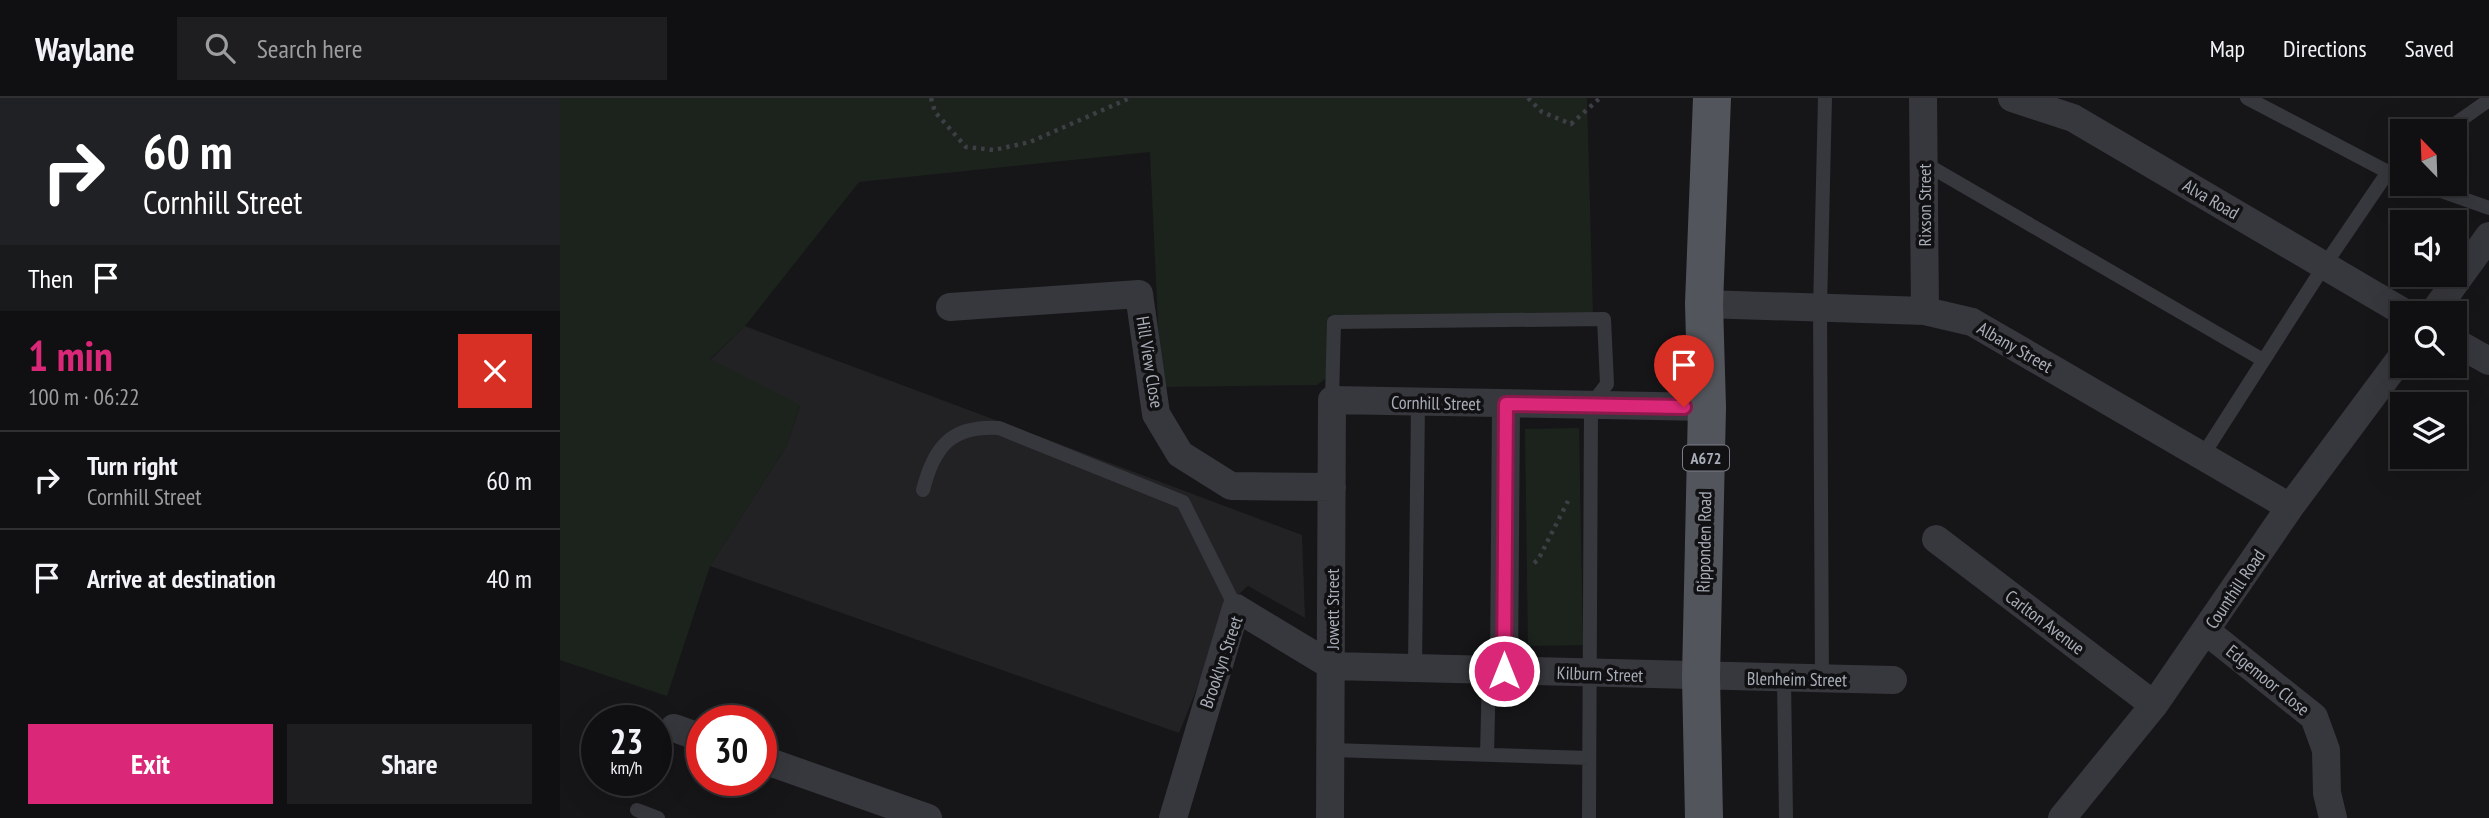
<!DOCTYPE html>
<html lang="en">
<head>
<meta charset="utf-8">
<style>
  body { margin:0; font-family:"PT Sans Narrow",sans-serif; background:#1e1e20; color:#f1f3f6; height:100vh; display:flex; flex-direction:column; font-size:26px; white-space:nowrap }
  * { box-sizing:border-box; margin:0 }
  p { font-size:23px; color:#9c9d9f }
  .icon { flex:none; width:38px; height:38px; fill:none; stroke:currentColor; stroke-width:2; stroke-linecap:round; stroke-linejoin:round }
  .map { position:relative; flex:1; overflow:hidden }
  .details { display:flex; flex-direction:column; background:#101012; width:560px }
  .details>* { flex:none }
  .banner { background:#202124; color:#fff; overflow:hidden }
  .needle { width:46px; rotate:337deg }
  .fabs { position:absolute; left:1830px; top:21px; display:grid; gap:14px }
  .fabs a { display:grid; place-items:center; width:77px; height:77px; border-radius:0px; background:#101012; box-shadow:0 7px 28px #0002,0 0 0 2px #303032; font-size:35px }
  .speed { position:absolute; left:21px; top:607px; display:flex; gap:14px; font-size:35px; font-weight:700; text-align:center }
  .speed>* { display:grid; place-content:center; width:91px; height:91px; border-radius:50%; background:#101012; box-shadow:0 7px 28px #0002,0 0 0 2px #303032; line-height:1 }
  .speed small { font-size:18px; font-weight:400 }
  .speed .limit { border:10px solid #d22; background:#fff; color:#111 }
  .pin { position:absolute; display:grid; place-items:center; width:60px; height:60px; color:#fff; margin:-72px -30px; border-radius:50% 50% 50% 0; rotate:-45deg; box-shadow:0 0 7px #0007 }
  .pin .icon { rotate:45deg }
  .me { position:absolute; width:77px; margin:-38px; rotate:0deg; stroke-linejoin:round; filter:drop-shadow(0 0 5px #0008) }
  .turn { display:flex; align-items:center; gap:24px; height:147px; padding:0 28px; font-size:32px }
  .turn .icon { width:91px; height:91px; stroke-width:2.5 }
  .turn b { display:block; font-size:49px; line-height:60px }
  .then { display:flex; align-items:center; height:66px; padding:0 28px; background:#0003; gap:14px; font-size:26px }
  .round { display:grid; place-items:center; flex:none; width:74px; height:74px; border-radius:0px; background:#1e1e20 }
  .headline { display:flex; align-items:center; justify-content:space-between; height:119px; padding:0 28px }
  h1 { font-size:42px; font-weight:700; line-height:52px; color:#db2777 }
  .primary-button { display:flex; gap:14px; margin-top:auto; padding:14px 28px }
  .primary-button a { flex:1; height:80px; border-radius:0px; background:#db2777; color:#fff; font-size:28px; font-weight:700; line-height:80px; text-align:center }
  .primary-button a+a { background:#1e1e20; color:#f1f3f6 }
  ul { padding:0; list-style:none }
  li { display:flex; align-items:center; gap:21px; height:98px; padding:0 28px; border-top:2px solid #303032 }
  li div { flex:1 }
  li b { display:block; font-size:26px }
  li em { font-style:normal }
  header { display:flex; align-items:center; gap:42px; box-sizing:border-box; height:98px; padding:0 35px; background:#101012; border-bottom:2px solid #303032 }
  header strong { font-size:33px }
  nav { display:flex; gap:38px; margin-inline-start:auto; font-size:24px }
  .search { width:490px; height:63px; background:#1e1e20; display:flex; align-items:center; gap:18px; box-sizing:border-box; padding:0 24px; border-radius:0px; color:#9c9d9f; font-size:26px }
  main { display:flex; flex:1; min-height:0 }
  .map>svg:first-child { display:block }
  .built { fill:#222225 }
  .green { fill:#1c231d }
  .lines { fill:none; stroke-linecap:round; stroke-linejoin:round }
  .path { stroke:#3d3f44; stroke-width:4.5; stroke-dasharray:3.5 5; stroke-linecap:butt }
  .lane { stroke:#37383d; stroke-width:14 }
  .street { stroke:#37383d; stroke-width:28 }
  .primary { stroke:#53555c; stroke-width:38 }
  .route-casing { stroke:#8e194d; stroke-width:18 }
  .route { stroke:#db2777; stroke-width:12 }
  .labels { text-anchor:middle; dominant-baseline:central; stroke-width:7; stroke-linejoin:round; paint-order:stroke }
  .shield { fill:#111113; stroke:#7b7e86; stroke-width:2 }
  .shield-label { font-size:16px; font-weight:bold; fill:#a8adb8 }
  .street-label { font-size:18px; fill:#a8adb8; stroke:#111113 }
</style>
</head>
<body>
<header>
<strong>Waylane</strong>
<div class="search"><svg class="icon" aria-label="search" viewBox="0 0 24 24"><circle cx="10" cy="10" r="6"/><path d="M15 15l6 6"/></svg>Search here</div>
<nav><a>Map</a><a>Directions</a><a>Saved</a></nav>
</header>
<main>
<section class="details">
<div class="banner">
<div class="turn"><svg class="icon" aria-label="right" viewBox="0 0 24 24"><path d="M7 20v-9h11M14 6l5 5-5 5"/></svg><div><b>60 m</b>Cornhill Street</div></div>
<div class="then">Then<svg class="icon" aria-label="arrive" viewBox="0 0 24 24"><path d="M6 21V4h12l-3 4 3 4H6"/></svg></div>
</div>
<div class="headline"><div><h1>1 min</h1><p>100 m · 06:22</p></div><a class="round" style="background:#d93025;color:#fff"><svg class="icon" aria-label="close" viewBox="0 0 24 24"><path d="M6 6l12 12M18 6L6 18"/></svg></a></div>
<ul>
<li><svg class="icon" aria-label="right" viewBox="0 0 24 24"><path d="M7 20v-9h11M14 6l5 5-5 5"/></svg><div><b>Turn right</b><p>Cornhill Street</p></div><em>60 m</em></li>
<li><svg class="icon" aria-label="arrive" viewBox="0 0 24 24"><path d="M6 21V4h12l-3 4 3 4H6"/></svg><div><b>Arrive at destination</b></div><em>40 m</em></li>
</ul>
<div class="primary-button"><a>Exit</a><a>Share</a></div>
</section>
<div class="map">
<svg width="1929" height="720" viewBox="0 0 1929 720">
  <rect width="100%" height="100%" fill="#161618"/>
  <path class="built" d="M 185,228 L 742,437 L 745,520 L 688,488 L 673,501 L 619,635 L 150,468 L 227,347 L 240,308 L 150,262 Z"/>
  <path class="green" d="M 0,0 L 1027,0 L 1033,218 L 769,217 L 768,279 L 757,287 L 601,289 L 590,54 L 299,84 L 185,228 L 150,261 L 240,307 L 227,347 L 150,468 L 107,598 L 0,562 Z
    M 1019,330 L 1023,547 L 968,548 L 965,331 Z"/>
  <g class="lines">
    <path class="path" d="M 371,0 L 375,14 L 406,49 L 434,52 L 470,44 L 570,0
      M 968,0 L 982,14 L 1011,26 L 1040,0
      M 974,465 L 978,462 L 1008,403
      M 96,669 L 103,654
      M 85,693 L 90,682"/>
    <path class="lane" d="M 1687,0 L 1828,74 L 1843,79
      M 1885,33 L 1929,2
      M 1364,65 L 1703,262
      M 1861,86 L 1929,110
      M 772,302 L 774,224 L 1044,221 L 1047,286 L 1031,307 L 1029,720
      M 1643,357 L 1764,168 L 1828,74 L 1843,63
      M 363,392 C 374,348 392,327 439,330 L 623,404 L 676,510
      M 855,570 L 858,304
      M 1224,581 L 1226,720
      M 1262,581 L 1260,210 L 1265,0
      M 771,652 L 1029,660
      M 927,657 L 929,572
      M 77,712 L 98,720"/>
    <path class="street" d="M 1363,0 L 1365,213
      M 1452,0 L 1513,20 L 1845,215
      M 1144,206 L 1365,213 L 1412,224 L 1730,409
      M 390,209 L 579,196 L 596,316 L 620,356 L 671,388 L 772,389
      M 1873,215 L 1929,138
      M 1895,244 L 1929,263
      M 1376,441 L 1594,607
      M 1646,533 L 1754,619 L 1766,652 L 1767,695 L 1773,720
      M 944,573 L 946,306
      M 114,630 L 142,640
      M 201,661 L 368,720
      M 613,720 L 676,510 L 772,568 L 1333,582
      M 770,720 L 772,302 L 1147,309
      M 1502,720 L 1594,607 L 1730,409 L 1843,257"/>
    <path class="primary" d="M 1144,720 L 1141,579 L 1147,309 L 1144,206 L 1152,0"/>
  </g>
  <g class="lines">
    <g class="route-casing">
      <path id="route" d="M 944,573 L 946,306 L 1124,309"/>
    </g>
    <use href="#route" class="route"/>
  </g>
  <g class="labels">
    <rect class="shield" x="1123" y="347.5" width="46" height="25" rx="5"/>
    <g class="shield-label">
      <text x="1146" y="360">A672</text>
    </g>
    <g class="street-label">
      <text transform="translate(1651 101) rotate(30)">Alva Road</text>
      <text transform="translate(1364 107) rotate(-90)">Rixson Street</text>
      <text transform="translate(1455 249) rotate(30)">Albany Street</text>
      <text transform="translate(590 264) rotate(81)">Hill View Close</text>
      <text transform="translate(876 305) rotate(1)">Cornhill Street</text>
      <text transform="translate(1144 444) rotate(-89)">Ripponden Road</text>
      <text transform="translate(1675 491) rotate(-56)">Counthill Road</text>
      <text transform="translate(772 511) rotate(-90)">Jowett Street</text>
      <text transform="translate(1485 524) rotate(37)">Carlton Avenue</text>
      <text transform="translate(661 564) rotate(-71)">Brooklyn Street</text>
      <text transform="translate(1040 576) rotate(2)">Kilburn Street</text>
      <text transform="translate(1237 581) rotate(1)">Blenheim Street</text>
      <text transform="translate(1708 582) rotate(39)">Edgemoor Close</text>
    </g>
  </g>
</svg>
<div class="fabs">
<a><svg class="needle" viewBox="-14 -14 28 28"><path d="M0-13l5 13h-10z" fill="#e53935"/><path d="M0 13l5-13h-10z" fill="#9c9d9f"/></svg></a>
<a><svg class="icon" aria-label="sound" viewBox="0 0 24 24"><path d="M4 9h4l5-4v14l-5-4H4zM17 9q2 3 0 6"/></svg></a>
<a><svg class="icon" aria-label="search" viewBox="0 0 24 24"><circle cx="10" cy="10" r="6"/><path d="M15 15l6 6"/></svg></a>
<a><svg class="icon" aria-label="layers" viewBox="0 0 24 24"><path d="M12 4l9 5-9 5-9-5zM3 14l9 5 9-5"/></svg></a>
</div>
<div class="speed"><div>23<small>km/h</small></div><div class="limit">30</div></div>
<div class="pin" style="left:1124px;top:309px;background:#d93025"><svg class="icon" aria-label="arrive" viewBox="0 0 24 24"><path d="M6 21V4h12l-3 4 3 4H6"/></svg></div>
<svg class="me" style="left:944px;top:573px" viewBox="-20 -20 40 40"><circle r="17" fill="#db2777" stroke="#fff" stroke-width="3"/><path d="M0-11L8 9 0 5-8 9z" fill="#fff"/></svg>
</div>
</main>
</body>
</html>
